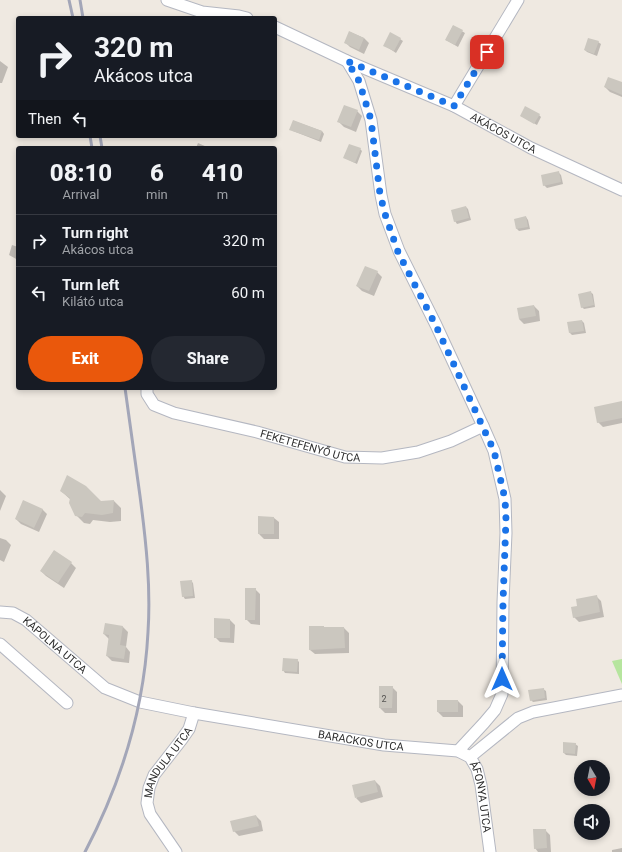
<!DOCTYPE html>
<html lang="en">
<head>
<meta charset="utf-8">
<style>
  body { margin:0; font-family:Roboto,sans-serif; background:#242831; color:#f1f3f6; height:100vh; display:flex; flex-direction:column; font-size:15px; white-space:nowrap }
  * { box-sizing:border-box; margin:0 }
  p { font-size:13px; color:#9ea1a6 }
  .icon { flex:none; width:22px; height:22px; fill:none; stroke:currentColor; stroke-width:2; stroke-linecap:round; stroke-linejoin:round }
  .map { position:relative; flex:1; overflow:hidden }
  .details { position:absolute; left:16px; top:146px; width:261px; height:244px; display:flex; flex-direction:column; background:#171b24; border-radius:4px; box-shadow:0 2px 6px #0003 }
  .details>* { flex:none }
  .top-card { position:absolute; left:16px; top:16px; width:261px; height:122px; border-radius:4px; box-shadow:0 2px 6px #0003; background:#171b24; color:#f1f3f6; overflow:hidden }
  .needle { width:26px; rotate:170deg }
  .fabs { position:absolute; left:574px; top:760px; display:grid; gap:8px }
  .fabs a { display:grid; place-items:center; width:36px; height:36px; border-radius:50%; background:#171b24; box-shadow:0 2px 6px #0003; font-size:20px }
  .pin { position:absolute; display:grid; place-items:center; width:34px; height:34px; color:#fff; margin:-17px; border-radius:8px; box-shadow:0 2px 6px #0006 }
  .me { position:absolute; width:44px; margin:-22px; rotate:0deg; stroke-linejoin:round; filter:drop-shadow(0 0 3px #0008) }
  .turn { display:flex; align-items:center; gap:14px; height:84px; padding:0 12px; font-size:18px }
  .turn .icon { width:52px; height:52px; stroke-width:2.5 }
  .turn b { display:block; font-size:28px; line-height:34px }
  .then { display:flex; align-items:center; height:38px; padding:0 12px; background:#0003; gap:8px; font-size:15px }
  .eta { display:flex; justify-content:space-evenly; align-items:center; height:68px; text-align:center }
  .eta b { font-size:24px; font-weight:800; line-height:28px }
  .primary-button { display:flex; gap:8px; margin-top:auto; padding:8px 12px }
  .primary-button a { flex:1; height:46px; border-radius:24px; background:#ea580c; color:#fff; font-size:16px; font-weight:800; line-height:46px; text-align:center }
  .primary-button a+a { background:#242831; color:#f1f3f6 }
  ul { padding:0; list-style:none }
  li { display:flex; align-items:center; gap:12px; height:52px; padding:0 12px; border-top:1px solid #363941 }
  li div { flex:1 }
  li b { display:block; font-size:15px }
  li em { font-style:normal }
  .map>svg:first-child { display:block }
  .green { fill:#b6e59e }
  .shadow { fill:#0003 }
  .building { fill:#cbc7bf }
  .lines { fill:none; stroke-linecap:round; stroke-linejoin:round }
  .minor-casing { stroke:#b4b7c1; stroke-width:13 }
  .minor { stroke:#fff; stroke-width:11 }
  .rail { stroke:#a3a6b8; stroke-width:3 }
  .route { stroke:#1a73e8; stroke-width:7; stroke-dasharray:0 12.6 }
  .labels { text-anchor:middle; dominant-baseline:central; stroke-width:3.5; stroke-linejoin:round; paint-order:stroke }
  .number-label { font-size:9px; fill:#555452 }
  .street-label { font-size:11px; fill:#2e2e2e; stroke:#fff }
</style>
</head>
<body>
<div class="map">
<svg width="622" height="852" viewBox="0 0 622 852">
  <rect width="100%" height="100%" fill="#efe9e1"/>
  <path class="green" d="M 622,659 L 622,684 L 612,661 Z"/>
  <path class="shadow" d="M 453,26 L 465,33 L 458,47 L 446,40 Z
    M 350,32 L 364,38 L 369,43 L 364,54 L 350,47 L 345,42 Z
    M 400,39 L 403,41 L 396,53 L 384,45 Z
    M 598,42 L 601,44 L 597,56 L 587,52 L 585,50 Z
    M 0,61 L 8,67 L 2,83 L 0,83 Z
    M 622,83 L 622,97 L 610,92 L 605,87 Z
    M 357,111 L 362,116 L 356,132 L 344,127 L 339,122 Z
    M 539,115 L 541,117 L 537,125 L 521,116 Z
    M 294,121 L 322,131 L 324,134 L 321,142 L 293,131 L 291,129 Z
    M 198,143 L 207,147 L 208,148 L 196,148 Z
    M 360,149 L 362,151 L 357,164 L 345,158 Z
    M 559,173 L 561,175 L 563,184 L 547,188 L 544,185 Z
    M 466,207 L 468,209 L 471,220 L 457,224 L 455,221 Z
    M 526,217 L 528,220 L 530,229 L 519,231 L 517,229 L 515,220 Z
    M 12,245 L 18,247 L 18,260 L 9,255 Z
    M 377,272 L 382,277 L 374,296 L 362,291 L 357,286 Z
    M 590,292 L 593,294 L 595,307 L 584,309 L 582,307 Z
    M 534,306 L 539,311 L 540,321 L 524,324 L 519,319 Z
    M 582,321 L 584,323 L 586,333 L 572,335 L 570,333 L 568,323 Z
    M 622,402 L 622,423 L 603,427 L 598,422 Z
    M 0,490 L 6,496 L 0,511 Z
    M 61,491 L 101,502 L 114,501 L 121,508 L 121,521 L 110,522 L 93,520 L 90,524 L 84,523 L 76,515 L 71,500 Z
    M 42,509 L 47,514 L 39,532 L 21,524 L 16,519 Z
    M 259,517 L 274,518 L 279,522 L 279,539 L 264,539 L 259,534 Z
    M 0,538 L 6,540 L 11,545 L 4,562 L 0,560 Z
    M 54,551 L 71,563 L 76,568 L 64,588 L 46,576 L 41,571 Z
    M 191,581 L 193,583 L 195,598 L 185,599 L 183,596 Z
    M 255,589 L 260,594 L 260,625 L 251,624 L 246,619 Z
    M 596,596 L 601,601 L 604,617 L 579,622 L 574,617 Z
    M 230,620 L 235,625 L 234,643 L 220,642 L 215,637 Z
    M 106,624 L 123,627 L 128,632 L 126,647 L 130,652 L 129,663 L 112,661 L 107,656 L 109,639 L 104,634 Z
    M 325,628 L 344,628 L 349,633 L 349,653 L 315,654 L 310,650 Z
    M 297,660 L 299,662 L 299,674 L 285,673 L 283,670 Z
    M 392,687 L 397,692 L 397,713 L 385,713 L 380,708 Z
    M 543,689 L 546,691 L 547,700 L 533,702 L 531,700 Z
    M 458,701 L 463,706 L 463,717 L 443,717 L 438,712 Z
    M 575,744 L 578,746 L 577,756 L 566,755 L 564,753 Z
    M 375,781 L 380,786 L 383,797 L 361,803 L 356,798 Z
    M 256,816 L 261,821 L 263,831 L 239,836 L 234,831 Z
    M 545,830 L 550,835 L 551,852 L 538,852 L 535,848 Z
    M 622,848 L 622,852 L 612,852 L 612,850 Z"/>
  <path class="building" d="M 453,25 L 463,30 L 455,45 L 445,40 Z
    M 349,31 L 364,38 L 359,50 L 344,43 Z
    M 390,32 L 401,38 L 394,51 L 383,46 Z
    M 588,38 L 599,41 L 594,54 L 584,50 Z
    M 608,77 L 622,82 L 622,95 L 604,87 Z
    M 344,105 L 358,110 L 351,127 L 337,122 Z
    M 525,106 L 540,114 L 534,124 L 520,116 Z
    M 293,120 L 322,131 L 319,140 L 289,130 Z
    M 349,144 L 361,148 L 355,163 L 343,158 Z
    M 559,171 L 561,182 L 543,186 L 541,175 Z
    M 466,206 L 469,218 L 454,222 L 451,210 Z
    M 526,216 L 528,227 L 516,229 L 514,219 Z
    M 365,266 L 378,271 L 369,291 L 356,286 Z
    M 591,291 L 594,305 L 581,308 L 578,294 Z
    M 534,305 L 536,316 L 519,319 L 517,308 Z
    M 582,320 L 584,331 L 569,333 L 567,322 Z
    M 622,401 L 622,418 L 597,423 L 594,407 Z
    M 67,475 L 86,486 L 101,501 L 114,500 L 113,513 L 102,515 L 85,513 L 82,517 L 75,516 L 69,503 L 70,498 L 60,491 Z
    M 23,500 L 43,509 L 34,528 L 15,519 Z
    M 258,516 L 274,517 L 274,534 L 258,534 Z
    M 54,550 L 72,562 L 58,583 L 40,571 Z
    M 192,580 L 193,596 L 182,597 L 180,581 Z
    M 245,588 L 256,588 L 255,620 L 245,620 Z
    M 597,595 L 600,612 L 573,618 L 571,607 L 577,606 L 576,599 Z
    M 214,618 L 230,619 L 230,638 L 214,638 Z
    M 105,623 L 123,626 L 120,645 L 126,646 L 124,659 L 106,656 L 109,635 L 103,634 Z
    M 309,626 L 324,626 L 324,627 L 344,627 L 345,648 L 309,650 Z
    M 283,658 L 298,659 L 297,672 L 282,671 Z
    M 379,686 L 393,686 L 392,708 L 379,708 Z
    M 544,688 L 545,698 L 530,701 L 528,690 Z
    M 437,700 L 458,700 L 458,712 L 437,712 Z
    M 563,742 L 576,743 L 575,754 L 563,753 Z
    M 375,780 L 378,792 L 355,798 L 352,785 Z
    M 256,815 L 259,826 L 233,832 L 230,821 Z
    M 533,829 L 546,829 L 547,848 L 534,849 Z"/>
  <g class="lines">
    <g class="minor-casing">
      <g id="minor">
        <path d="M 167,0 L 202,12 L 239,16 L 247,18"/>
        <path id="s1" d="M 275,27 L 347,61 L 454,106 L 531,148 L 622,190"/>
        <path d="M 347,61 L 359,81 L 371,120 L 381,195 L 385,214 L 399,251 L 436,325 L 483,426 L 494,451 L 505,499 L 506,533 L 503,602 L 502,694 L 495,710 L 484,723 L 458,751"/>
        <path d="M 454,106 L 518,0"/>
        <path id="s2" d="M 147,388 L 147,394 L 154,405 L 174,413 L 257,432 L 345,457 L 382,458 L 418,452 L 451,441 L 483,426"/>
        <path id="s3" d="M 0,612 L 13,613 L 26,620 L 105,688 L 140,702 L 194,713 L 384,745 L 458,751 L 470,757 L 477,769 L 481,785 L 490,852"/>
        <path d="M 0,644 L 67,703"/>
        <path d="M 470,757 L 518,718 L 533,712 L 622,695"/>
        <path id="s4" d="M 176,852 L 150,814 L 147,803 L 149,788 L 154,775 L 182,739 L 189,729 L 194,713"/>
      </g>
    </g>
    <use href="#minor" class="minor"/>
    <path class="rail" d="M 69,0 L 73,18
      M 80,0 L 83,18
      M 90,136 L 92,148
      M 100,136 L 102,148
      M 85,852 C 121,783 144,710 148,632 C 151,587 146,541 140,496 C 135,460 130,424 125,388"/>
  </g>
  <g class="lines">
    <path class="route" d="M 487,52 L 454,106 L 347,61 L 359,81 L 371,120 L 380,194 L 385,214 L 398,252 L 436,326 L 494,451 L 505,499 L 506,519 L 503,602 L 502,679"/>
  </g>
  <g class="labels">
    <g class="number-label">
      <text x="384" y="699">2</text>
    </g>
    <g class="street-label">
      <text stroke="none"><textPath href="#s1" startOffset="252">AKÁCOS UTCA</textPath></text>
      <text stroke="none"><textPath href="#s2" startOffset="181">FEKETEFENYŐ UTCA</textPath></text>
      <text stroke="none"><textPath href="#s3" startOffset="66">KÁPOLNA UTCA</textPath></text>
      <text stroke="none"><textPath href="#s3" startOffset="394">BARACKOS UTCA</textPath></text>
      <text stroke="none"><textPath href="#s4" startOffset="104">MANDULA UTCA</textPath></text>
      <text stroke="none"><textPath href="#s3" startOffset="547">ÁFONYA UTCA</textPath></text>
    </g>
  </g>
</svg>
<div class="fabs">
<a><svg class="needle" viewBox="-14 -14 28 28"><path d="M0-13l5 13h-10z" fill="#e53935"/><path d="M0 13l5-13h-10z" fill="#9ea1a6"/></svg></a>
<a><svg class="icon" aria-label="sound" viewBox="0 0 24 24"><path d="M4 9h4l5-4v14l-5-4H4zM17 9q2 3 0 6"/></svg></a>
</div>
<div class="pin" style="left:487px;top:52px;background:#d93025"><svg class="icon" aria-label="arrive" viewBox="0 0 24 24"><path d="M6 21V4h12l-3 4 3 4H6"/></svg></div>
<svg class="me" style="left:502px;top:679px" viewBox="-20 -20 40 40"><path d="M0-17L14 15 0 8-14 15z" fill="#1a73e8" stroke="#fff" stroke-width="4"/></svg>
<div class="top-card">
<div class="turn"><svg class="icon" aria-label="right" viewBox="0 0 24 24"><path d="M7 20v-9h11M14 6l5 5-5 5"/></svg><div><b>320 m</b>Akácos utca</div></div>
<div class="then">Then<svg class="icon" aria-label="left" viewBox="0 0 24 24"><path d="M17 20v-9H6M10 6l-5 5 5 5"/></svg></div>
</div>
<section class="details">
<div class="eta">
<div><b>08:10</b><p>Arrival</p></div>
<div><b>6</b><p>min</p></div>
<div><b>410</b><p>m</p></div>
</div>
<ul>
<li><svg class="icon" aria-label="right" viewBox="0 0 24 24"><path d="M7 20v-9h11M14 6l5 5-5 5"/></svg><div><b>Turn right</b><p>Akácos utca</p></div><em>320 m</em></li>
<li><svg class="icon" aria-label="left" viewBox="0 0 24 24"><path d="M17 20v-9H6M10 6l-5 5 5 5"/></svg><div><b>Turn left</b><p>Kilátó utca</p></div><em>60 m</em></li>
</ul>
<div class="primary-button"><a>Exit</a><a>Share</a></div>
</section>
</div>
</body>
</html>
